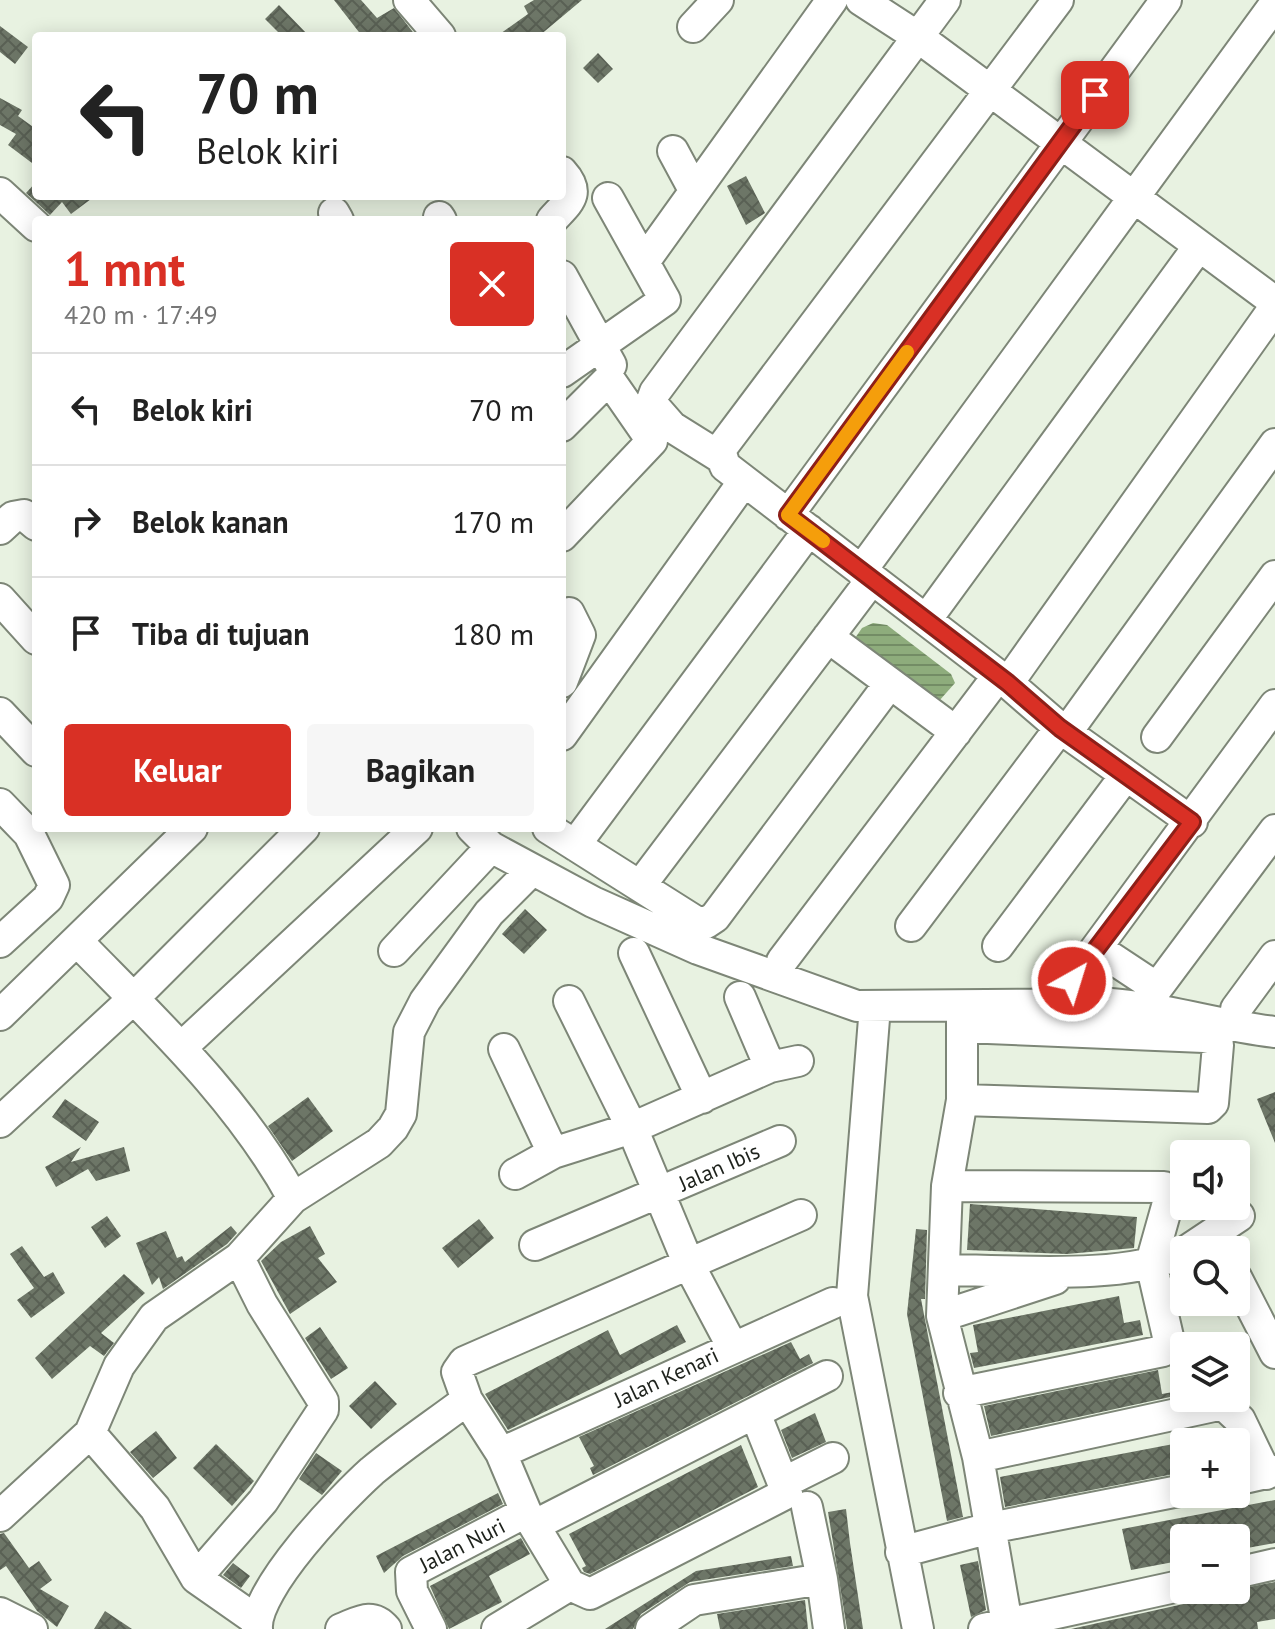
<!DOCTYPE html>
<html lang="id">
<head>
<meta charset="utf-8">
<style>
  body { margin:0; font-family:"PT Sans",sans-serif; background:#f6f6f6; color:#222; height:100vh; display:flex; flex-direction:column; font-size:30px; white-space:nowrap }
  * { box-sizing:border-box; margin:0 }
  p { font-size:26px; color:#767676 }
  .icon { flex:none; width:44px; height:44px; fill:none; stroke:currentColor; stroke-width:2; stroke-linecap:round; stroke-linejoin:round }
  .map { position:relative; flex:1; overflow:hidden }
  .side { position:absolute; left:32px; top:216px; width:534px; height:616px; display:flex; flex-direction:column; background:#fff; border-radius:8px; box-shadow:0 4px 20px #0003 }
  .side>* { flex:none }
  .top-card { position:absolute; left:32px; top:32px; width:534px; height:168px; border-radius:8px; box-shadow:0 4px 20px #0003; background:#fff; color:#222; overflow:hidden }
  .controls { position:absolute; left:1170px; top:1140px; display:grid; gap:16px }
  .controls a { display:grid; place-items:center; width:80px; height:80px; border-radius:8px; background:#fff; box-shadow:0 4px 20px #0003; font-size:40px }
  .pin { position:absolute; display:grid; place-items:center; width:68px; height:68px; color:#fff; margin:-34px; border-radius:16px; box-shadow:0 4px 12px #0006 }
  .me { position:absolute; width:88px; margin:-44px; rotate:39deg; stroke-linejoin:round; filter:drop-shadow(0 0 6px #0008) }
  .turn { display:flex; align-items:center; gap:28px; height:168px; padding:0 32px; font-size:36px }
  .turn .icon { width:104px; height:104px; stroke-width:2.5 }
  .turn b { display:block; font-size:56px; line-height:68px }
  .round { display:grid; place-items:center; flex:none; width:84px; height:84px; border-radius:8px; background:#f6f6f6 }
  .summary { display:flex; align-items:center; justify-content:space-between; height:136px; padding:0 32px }
  h1 { font-size:48px; font-weight:700; line-height:60px; color:#d93025 }
  .cta { display:flex; gap:16px; margin-top:auto; padding:16px 32px }
  .cta a { flex:1; height:92px; border-radius:8px; background:#d93025; color:#fff; font-size:32px; font-weight:700; line-height:92px; text-align:center }
  .cta a+a { background:#f6f6f6; color:#222 }
  ul { padding:0; list-style:none }
  li { display:flex; align-items:center; gap:24px; height:112px; padding:0 32px; border-top:2px solid #e0e0e0 }
  li div { flex:1 }
  li b { display:block; font-size:30px }
  li em { font-style:normal }
  .map>svg:first-child { display:block }
  .water { fill:url(#water-rules) }
  .building { fill:url(#building-cross-hatch) }
  .lines { fill:none; stroke-linecap:round; stroke-linejoin:round }
  .minor-casing { stroke:#7d8677; stroke-width:34 }
  .minor { stroke:#fff; stroke-width:30 }
  .route-casing { stroke:#8d1f18; stroke-width:20 }
  .route { stroke:#d93025; stroke-width:14 }
  .slow { stroke:#f59e0b; stroke-width:14 }
  .labels { text-anchor:middle; dominant-baseline:central; stroke-width:8; stroke-linejoin:round; paint-order:stroke }
  .street-label { font-size:22px; fill:#1e221c; stroke:#fff }
</style>
</head>
<body>
<div class="map">
<svg width="1275" height="1629" viewBox="0 0 1275 1629">
  <defs>
    <pattern id="water-rules" width="6" height="5" patternUnits="userSpaceOnUse" patternTransform="scale(2)"><rect width="6" height="5" fill="#8eac7c"/><path d="M0 2.5h6" fill="none" stroke="#738c65"/></pattern>
    <pattern id="building-cross-hatch" width="8" height="8" patternUnits="userSpaceOnUse" patternTransform="scale(2)"><rect width="8" height="8" fill="#6d7667"/><path d="M0 0l8 8M0 8l8-8" fill="none" stroke="#596054"/></pattern>
  </defs>
  <rect width="100%" height="100%" fill="#e8f2e1"/>
  <path class="water" d="M 873,623 L 887,625 L 951,674 L 955,683 L 939,701 L 851,644 L 862,628 Z"/>
  <path class="building" d="M 334,0 L 361,0 L 377,18 L 394,8 L 416,36 L 362,36 Z
    M 534,0 L 582,0 L 539,36 L 497,36 L 528,14 L 524,6 Z
    M 279,5 L 309,36 L 282,36 L 265,19 Z
    M 0,26 L 28,47 L 15,64 L 0,52 Z
    M 598,53 L 613,69 L 598,83 L 583,68 Z
    M 0,98 L 22,110 L 18,116 L 36,129 L 36,166 L 8,145 L 16,134 L 0,125 Z
    M 746,176 L 765,213 L 746,225 L 727,186 Z
    M 36,182 L 36,196 L 95,196 L 71,214 L 62,202 L 50,215 L 26,193 Z
    M 525,909 L 547,930 L 524,954 L 502,934 Z
    M 1275,1092 L 1275,1143 L 1257,1099 Z
    M 308,1097 L 333,1131 L 292,1161 L 268,1126 Z
    M 65,1099 L 99,1122 L 86,1141 L 52,1117 Z
    M 81,1147 L 71,1162 L 124,1147 L 130,1171 L 96,1181 L 88,1169 L 56,1187 L 45,1167 Z
    M 970,1204 L 1137,1217 L 1134,1248 L 1067,1254 L 967,1250 Z
    M 107,1216 L 121,1236 L 105,1248 L 91,1227 Z
    M 479,1219 L 494,1238 L 458,1268 L 442,1248 Z
    M 231,1226 L 237,1233 L 227,1244 L 163,1289 L 159,1277 L 152,1285 L 136,1243 L 166,1231 L 177,1258 L 182,1256 L 185,1262 Z
    M 310,1226 L 325,1254 L 318,1258 L 337,1282 L 290,1314 L 261,1261 L 281,1242 Z
    M 916,1229 L 927,1230 L 925,1299 L 921,1299 L 963,1517 L 947,1521 L 907,1314 Z
    M 22,1246 L 44,1277 L 53,1272 L 65,1293 L 31,1318 L 17,1300 L 34,1288 L 10,1254 Z
    M 124,1274 L 145,1293 L 101,1333 L 114,1343 L 104,1356 L 90,1346 L 52,1379 L 35,1358 Z
    M 1119,1296 L 1124,1323 L 1140,1320 L 1143,1335 L 974,1368 L 970,1353 L 978,1352 L 973,1325 Z
    M 677,1325 L 686,1342 L 508,1430 L 485,1394 L 608,1330 L 620,1355 Z
    M 320,1327 L 348,1368 L 331,1379 L 305,1338 Z
    M 791,1342 L 800,1359 L 809,1354 L 813,1363 L 593,1475 L 590,1468 L 594,1466 L 579,1437 Z
    M 1158,1370 L 1162,1394 L 1184,1390 L 1184,1394 L 991,1436 L 984,1406 Z
    M 375,1381 L 397,1404 L 371,1429 L 349,1406 Z
    M 815,1413 L 826,1442 L 792,1458 L 781,1430 Z
    M 156,1431 L 177,1458 L 153,1478 L 130,1452 Z
    M 1184,1442 L 1184,1472 L 1005,1507 L 1000,1477 Z
    M 216,1444 L 254,1481 L 232,1506 L 193,1468 Z
    M 741,1445 L 758,1487 L 590,1574 L 584,1572 L 582,1568 L 586,1566 L 569,1534 Z
    M 316,1453 L 342,1471 L 322,1495 L 299,1479 Z
    M 498,1493 L 503,1504 L 403,1556 L 384,1573 L 376,1556 Z
    M 1275,1500 L 1275,1543 L 1236,1550 L 1236,1538 L 1184,1538 L 1184,1560 L 1131,1570 L 1122,1529 Z
    M 846,1509 L 850,1543 L 863,1629 L 847,1629 L 828,1512 Z
    M 4,1533 L 29,1568 L 39,1561 L 52,1580 L 40,1589 L 69,1606 L 57,1627 L 37,1611 L 6,1566 L 0,1570 L 0,1534 Z
    M 521,1538 L 530,1554 L 489,1576 L 502,1602 L 449,1629 L 430,1586 Z
    M 791,1556 L 793,1566 L 690,1582 L 641,1614 L 633,1629 L 605,1629 L 696,1571 Z
    M 978,1561 L 986,1610 L 971,1617 L 960,1565 Z
    M 233,1563 L 250,1576 L 241,1588 L 223,1575 Z
    M 1275,1582 L 1275,1619 L 1257,1622 L 1258,1629 L 1071,1629 L 1188,1603 L 1197,1597 Z
    M 805,1600 L 808,1629 L 720,1629 L 717,1614 Z
    M 105,1611 L 132,1629 L 94,1629 Z"/>
  <g class="lines">
    <g class="minor-casing">
      <path id="minor" d="M 409,0 L 440,36
        M 861,0 L 918,37 L 1275,302
        M 693,27 L 718,0
        M 673,151 L 694,190
        M 0,193 L 36,226
        M 334,213 L 338,220
        M 439,217 L 441,220
        M 552,220 C 568,202 582,194 562,172
        M 644,262 L 832,0
        M 562,276 L 611,365
        M 562,372 L 665,300 L 608,198
        M 562,426 L 609,379 L 652,441 L 562,536
        M 720,457 L 672,427 L 651,403 L 655,392 L 945,0
        M 788,515 L 1166,0
        M 0,529 L 13,517 L 24,515 L 36,525
        M 861,571 L 1275,4
        M 0,599 L 36,639
        M 926,620 L 1199,246
        M 828,637 L 956,732
        M 562,682 L 580,635 L 569,613
        M 1008,683 L 725,466 L 720,450 L 1058,0
        M 0,713 L 36,751
        M 1066,733 L 1275,444
        M 562,735 L 744,481
        M 1157,737 L 1275,576
        M 0,804 L 29,834 L 54,885 L 48,898 L 0,942
        M 1192,822 L 1060,728 L 1008,683 L 1275,307
        M 472,828 L 491,847 L 593,902 L 698,949 L 857,1006 L 1111,1004 C 1166,1008 1219,1026 1275,1032
        M 548,828 L 695,921 L 706,923 L 715,917 L 890,683
        M 575,845 L 809,530
        M 640,886 L 872,579
        M 911,926 L 1060,728
        M 77,941 C 156,1022 238,1098 293,1198
        M 998,946 L 1126,775
        M 1098,949 L 1157,988 L 1275,830
        M 394,951 L 491,847
        M 634,953 L 702,1098
        M 782,961 L 998,676
        M 1072,981 L 1275,705
        M 740,997 L 770,1067
        M 569,1001 L 632,1128 L 689,1265 L 732,1346
        M 875,1006 L 852,1296 L 918,1629
        M 962,1006 L 962,1100 L 947,1186 L 942,1316 L 978,1457 L 1007,1624
        M 1236,1009 L 1275,956
        M 0,1015 L 192,828
        M 183,1046 L 417,828
        M 504,1049 L 553,1153
        M 962,1100 L 1208,1108 L 1213,1103 L 1218,1045 L 1214,1039 L 1204,1037 L 963,1027
        M 0,1122 L 133,999 L 304,828
        M 515,1174 L 553,1153 L 632,1128 L 770,1067 L 798,1061
        M 947,1186 L 1164,1187 L 1171,1192 L 1151,1263 L 1169,1341 L 1163,1351 L 959,1393
        M 535,1245 L 780,1141
        M 1188,1250 L 1239,1216
        M 945,1270 C 1013,1270 1123,1281 1184,1252
        M 1236,1277 L 1275,1353
        M 942,1316 L 1055,1279
        M 755,1413 L 787,1493 L 590,1594 L 570,1585 L 526,1512 L 501,1453 L 467,1400 L 457,1372 L 464,1362 L 801,1215
        M 90,1433 L 155,1508 L 196,1578 L 256,1620
        M 501,1453 L 833,1303
        M 978,1457 L 1223,1404 L 1240,1420 L 1266,1474
        M 1236,1480 L 1275,1471
        M 785,1482 L 833,1458
        M 807,1507 L 822,1579
        M 0,1516 L 90,1433 L 119,1366 L 154,1317 L 239,1258 L 293,1198 L 379,1143 L 393,1128 L 401,1114 L 409,1032 L 425,1001 L 489,913 L 532,870
        M 535,1525 L 827,1376
        M 901,1552 L 990,1528 L 1184,1490
        M 1236,1573 L 1275,1564
        M 196,1578 L 263,1501 L 323,1410 L 323,1401 L 262,1304 L 239,1258
        M 0,1613 L 32,1629
        M 257,1629 C 254,1589 342,1498 372,1471 C 402,1446 435,1424 467,1400
        M 341,1629 C 359,1622 372,1612 386,1629
        M 431,1629 L 412,1591 L 411,1572 L 526,1512
        M 497,1629 L 570,1585
        M 651,1629 L 694,1600 L 822,1579 L 829,1629
        M 984,1629 L 1184,1585"/>
    </g>
    <use href="#minor" class="minor"/>
  </g>
  <g class="lines">
    <g class="route-casing">
      <path id="route" d="M 1072,981 L 1192,822 L 1060,728 L 1008,683 L 788,515 L 1095,95"/>
    </g>
    <use href="#route" class="route"/>
    <path class="slow" d="M 823,541 L 788,515 L 907,352"/>
  </g>
  <g class="labels">
    <g class="street-label">
      <text transform="translate(719 1167) rotate(-24)">Jalan Ibis</text>
      <text transform="translate(666 1377) rotate(-25)">Jalan Kenari</text>
      <text transform="translate(462 1545) rotate(-27)">Jalan Nuri</text>
    </g>
  </g>
</svg>
<div class="controls">
<a><svg class="icon" aria-label="sound" viewBox="0 0 24 24"><path d="M4 9h4l5-4v14l-5-4H4zM17 9q2 3 0 6"/></svg></a>
<a><svg class="icon" aria-label="search" viewBox="0 0 24 24"><circle cx="10" cy="10" r="6"/><path d="M15 15l6 6"/></svg></a>
<a><svg class="icon" aria-label="layers" viewBox="0 0 24 24"><path d="M12 4l9 5-9 5-9-5zM3 14l9 5 9-5"/></svg></a>
<a>+</a>
<a>−</a>
</div>
<div class="pin" style="left:1095px;top:95px;background:#d93025"><svg class="icon" aria-label="arrive" viewBox="0 0 24 24"><path d="M6 21V4h12l-3 4 3 4H6"/></svg></div>
<svg class="me" style="left:1072px;top:981px" viewBox="-20 -20 40 40"><circle r="17" fill="#d93025" stroke="#fff" stroke-width="3"/><path d="M0-11L8 9 0 5-8 9z" fill="#fff"/></svg>
<div class="top-card">
<div class="turn"><svg class="icon" aria-label="left" viewBox="0 0 24 24"><path d="M17 20v-9H6M10 6l-5 5 5 5"/></svg><div><b>70 m</b>Belok kiri</div></div>
</div>
<section class="side">
<div class="summary"><div><h1>1 mnt</h1><p>420 m · 17:49</p></div><a class="round" style="background:#d93025;color:#fff"><svg class="icon" aria-label="close" viewBox="0 0 24 24"><path d="M6 6l12 12M18 6L6 18"/></svg></a></div>
<ul>
<li><svg class="icon" aria-label="left" viewBox="0 0 24 24"><path d="M17 20v-9H6M10 6l-5 5 5 5"/></svg><div><b>Belok kiri</b></div><em>70 m</em></li>
<li><svg class="icon" aria-label="right" viewBox="0 0 24 24"><path d="M7 20v-9h11M14 6l5 5-5 5"/></svg><div><b>Belok kanan</b></div><em>170 m</em></li>
<li><svg class="icon" aria-label="arrive" viewBox="0 0 24 24"><path d="M6 21V4h12l-3 4 3 4H6"/></svg><div><b>Tiba di tujuan</b></div><em>180 m</em></li>
</ul>
<div class="cta"><a>Keluar</a><a>Bagikan</a></div>
</section>
</div>
</body>
</html>
